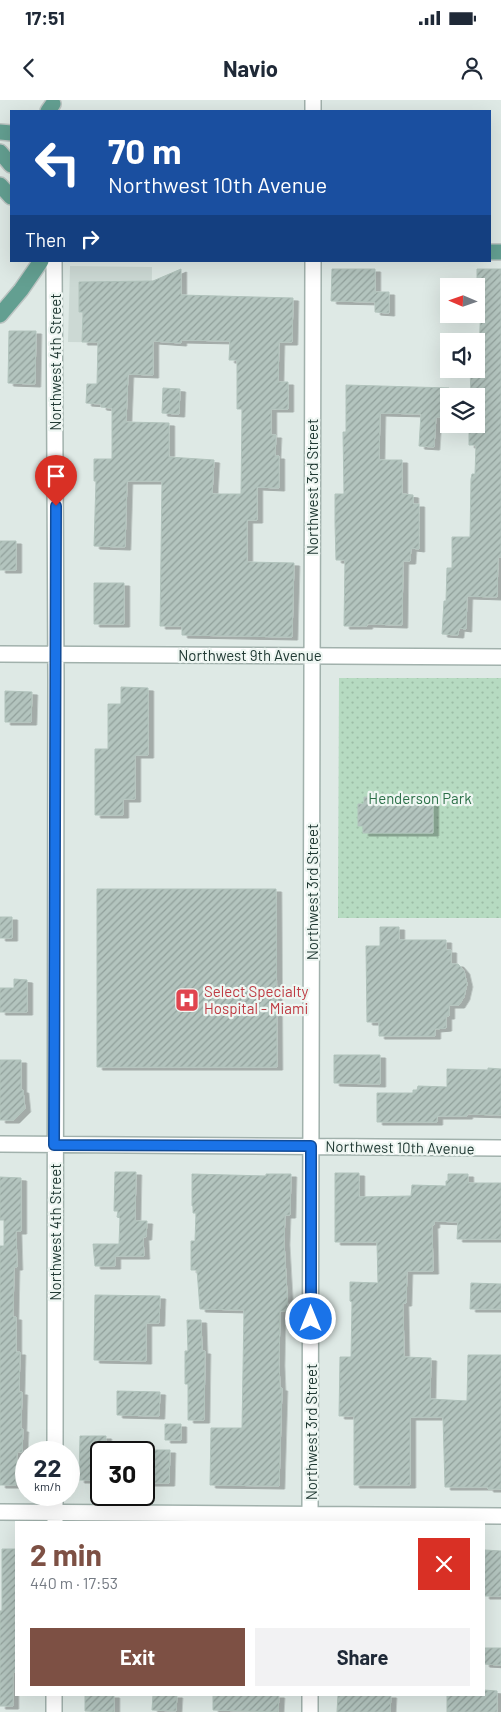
<!DOCTYPE html>
<html lang="en">
<head>
<meta charset="utf-8">
<style>
  body { margin:0; font-family:Barlow,sans-serif; background:#f2f2f3; color:#1f2937; height:100vh; display:flex; flex-direction:column; font-size:19px; white-space:nowrap }
  * { box-sizing:border-box; margin:0 }
  p { font-size:16px; color:#747a83 }
  .icon { flex:none; width:28px; height:28px; fill:none; stroke:currentColor; stroke-width:2; stroke-linecap:round; stroke-linejoin:round }
  .map { position:relative; flex:1; overflow:hidden }
  .sheet { position:absolute; left:15px; top:1421px; width:470px; height:175px; display:flex; flex-direction:column; background:#fff; border-radius:0px; box-shadow:0 5px 20px #0002 }
  .sheet>* { flex:none }
  .hud { position:absolute; left:10px; top:10px; width:481px; height:152px; border-radius:0px; box-shadow:0 5px 20px #0002; background:#1a4fa0; color:#fff; overflow:hidden }
  .needle { width:32px; rotate:272deg }
  .fabs { position:absolute; left:440px; top:178px; display:grid; gap:10px }
  .fabs a { display:grid; place-items:center; width:45px; height:45px; border-radius:0px; background:#fff; box-shadow:0 5px 20px #0002; font-size:25px }
  .speed { position:absolute; left:15px; top:1341px; display:flex; gap:10px; font-size:25px; font-weight:700; text-align:center }
  .speed>* { display:grid; place-content:center; width:65px; height:65px; border-radius:50%; background:#fff; box-shadow:0 5px 20px #0002; line-height:1 }
  .speed small { font-size:12px; font-weight:400 }
  .speed .limit { border:2px solid #111; border-radius:8px; background:#fff; color:#111 }
  .pin { position:absolute; display:grid; place-items:center; width:42px; height:42px; color:#fff; margin:-51px -21px; border-radius:50% 50% 50% 0; rotate:-45deg; box-shadow:0 0 5px #0007 }
  .pin .icon { rotate:45deg }
  .me { position:absolute; width:55px; margin:-28px; rotate:0deg; stroke-linejoin:round; filter:drop-shadow(0 0 4px #0008) }
  .turn { display:flex; align-items:center; gap:18px; height:105px; padding:0 15px; font-size:22px }
  .turn .icon { width:65px; height:65px; stroke-width:2.5 }
  .turn b { display:block; font-size:35px; line-height:42px }
  .then { display:flex; align-items:center; height:48px; padding:0 15px; background:#0003; gap:10px; font-size:19px }
  .round { display:grid; place-items:center; flex:none; width:52px; height:52px; border-radius:0px; background:#f2f2f3 }
  .overview { display:flex; align-items:center; justify-content:space-between; height:85px; padding:0 15px }
  h1 { font-size:30px; font-weight:700; line-height:38px; color:#7d5044 }
  .cta { display:flex; gap:10px; margin-top:auto; padding:10px 15px }
  .cta a { flex:1; height:58px; border-radius:0px; background:#7d5044; color:#fff; font-size:20px; font-weight:700; line-height:58px; text-align:center }
  .cta a+a { background:#f2f2f3; color:#1f2937 }
  .status { display:flex; justify-content:space-between; align-items:center; height:35px; padding:0 25px; background:#fff; direction:ltr }
  .status svg { height:14px; fill:currentColor }
  header { display:flex; justify-content:space-between; align-items:center; height:65px; padding:0 15px; background:#fff; font-size:22px; font-weight:700 }
  .map>svg:first-child { display:block }
  .built { fill:#ccd9d4 }
  .park { fill:url(#park-dots) }
  .building { fill:url(#building-hatch); stroke:#b1c3bc; fill-rule:evenodd; filter:url(#shadow) }
  .lines { fill:none; stroke-linecap:round; stroke-linejoin:round }
  .minor-casing { stroke:#a1b1ac; stroke-width:18 }
  .major-casing { stroke:#bcc4c2; stroke-width:18 }
  .minor { stroke:#fff; stroke-width:15 }
  .major { stroke:#639f91; stroke-width:15 }
  .route-casing { stroke:#114b97; stroke-width:12 }
  .route { stroke:#1a73e8; stroke-width:9 }
  .labels { text-anchor:middle; dominant-baseline:central; stroke-width:4.5; stroke-linejoin:round; paint-order:stroke }
  .street-label { font-size:15px; fill:#203933; stroke:#eef6f2 }
  .park-label { font-size:15px; fill:#2b6f47; stroke:#eef6f2 }
  .health-label { font-size:15px; fill:#be3a42; stroke:#eef6f2; text-anchor:start }
</style>
</head>
<body>
<div class="status"><b>17:51</b><svg viewBox="0 0 49 12"><path d="M0 12V9h3v3zM5 12V6h3v6zM10 12V3h3v9zM15 12V0h3v12zM26 1h20v11H26zM47 4h2v5h-2z"/></svg></div>
<header><svg class="icon" aria-label="back" viewBox="0 0 24 24"><path d="M15 5l-7 7 7 7"/></svg>Navio<svg class="icon" aria-label="person" viewBox="0 0 24 24"><circle cx="12" cy="8" r="4"/><path d="M4 21q1-7 8-7t8 7"/></svg></header>
<div class="map">
<svg width="501" height="1612" viewBox="0 0 501 1612">
  <defs>
    <pattern id="park-dots" width="8" height="8" patternUnits="userSpaceOnUse" patternTransform="scale(1.25)"><rect width="8" height="8" fill="#b6dbc1"/><path d="M2 2h.1M6 6h.1" fill="none" stroke="#9cbda6" stroke-width="1.8" stroke-linecap="round"/></pattern>
    <pattern id="building-hatch" width="6" height="6" patternUnits="userSpaceOnUse" patternTransform="scale(1.25)"><rect width="6" height="6" fill="#b3c4be"/><path d="M-1 1l2-2M0 6l6-6M5 7l2-2" fill="none" stroke="#91a09b"/></pattern>
    <filter id="shadow"><feDropShadow dx="5.5" dy="3" stdDeviation="0" flood-color="#0004"/></filter>
  </defs>
  <rect width="100%" height="100%" fill="#dee9e5"/>
  <path class="built" d="M 70,166 L 152,167 L 151,243 L 68,242 Z"/>
  <path class="park" d="M 339,578 L 501,578 L 501,818 L 338,818 Z"/>
  <path class="building" d="M 181,169 L 181,195 L 293,198 L 292,242 L 279,242 L 278,282 L 288,282 L 288,309 L 271,309 L 271,335 L 276,335 L 275,356 L 279,356 L 279,388 L 257,387 L 257,420 L 247,420 L 247,462 L 294,463 L 292,537 L 182,535 L 182,526 L 160,526 L 162,381 L 127,381 L 125,447 L 94,446 L 96,381 L 94,381 L 94,359 L 112,359 L 112,308 L 101,307 L 101,304 L 86,303 L 87,284 L 97,284 L 98,242 L 82,242 L 83,212 L 79,212 L 79,182 L 153,181 ZM 181,240 L 230,241 L 229,260 L 237,260 L 237,309 L 242,309 L 241,394 L 212,394 L 214,360 L 169,357 L 169,323 L 126,322 L 128,274 L 153,275 L 153,241 L 181,243 Z
    M 332,169 L 375,169 L 375,194 L 375,192 L 389,192 L 389,213 L 375,212 L 375,202 L 331,201 Z
    M 477,169 L 501,169 L 501,457 L 498,457 L 497,497 L 467,496 L 466,529 L 459,528 L 458,535 L 442,534 L 444,501 L 446,501 L 447,468 L 452,468 L 452,437 L 470,437 L 471,379 L 472,374 L 475,374 L 476,345 L 469,345 L 469,329 L 478,329 L 479,304 L 476,304 L 476,296 L 471,296 L 470,269 L 476,269 L 476,254 L 479,254 L 481,201 L 477,201 Z
    M 9,231 L 36,231 L 35,284 L 8,283 Z
    M 346,285 L 449,288 L 449,317 L 436,317 L 434,347 L 419,346 L 421,314 L 380,313 L 379,360 L 402,360 L 402,394 L 413,395 L 413,404 L 419,404 L 419,449 L 411,448 L 410,461 L 403,461 L 402,525 L 367,524 L 367,526 L 344,526 L 345,460 L 336,460 L 335,423 L 335,394 L 344,394 L 343,332 L 346,332 Z
    M 163,288 L 180,289 L 179,314 L 162,313 Z
    M 0,441 L 16,441 L 16,470 L 0,470 Z
    M 94,483 L 124,483 L 124,524 L 94,524 Z
    M 121,587 L 148,588 L 148,655 L 135,655 L 135,699 L 123,699 L 123,715 L 95,715 L 95,649 L 108,649 L 108,604 L 121,604 Z
    M 5,591 L 32,592 L 31,622 L 5,622 Z
    M 364,697 L 433,697 L 433,733 L 363,733 L 363,726 L 358,726 L 358,704 L 364,704 Z
    M 97,789 L 276,789 L 277,967 L 97,967 Z
    M 0,817 L 12,817 L 12,838 L 0,838 Z
    M 380,827 L 399,827 L 399,840 L 446,840 L 446,850 L 451,850 L 451,864 L 458,864 L 464,871 L 467,884 L 464,897 L 459,905 L 449,905 L 449,916 L 446,916 L 446,928 L 435,929 L 435,936 L 379,936 L 379,922 L 367,922 L 366,846 L 380,846 Z
    M 14,879 L 27,880 L 27,912 L 0,912 L 0,888 L 14,888 Z
    M 334,955 L 380,955 L 380,984 L 334,983 Z
    M 0,960 L 21,960 L 21,990 L 23,990 L 25,1009 L 14,1020 L 0,1020 Z
    M 488,968 L 501,969 L 501,1015 L 467,1014 L 467,1016 L 437,1016 L 437,1022 L 377,1022 L 377,993 L 413,993 L 413,990 L 417,990 L 418,986 L 447,987 L 447,969 L 488,970 Z
    M 115,1072 L 136,1072 L 135,1121 L 147,1121 L 146,1137 L 143,1137 L 144,1156 L 115,1156 L 115,1166 L 95,1166 L 93,1144 L 119,1144 L 120,1118 L 117,1117 L 118,1111 L 114,1111 Z
    M 335,1073 L 359,1073 L 359,1097 L 411,1096 L 412,1085 L 446,1086 L 446,1081 L 448,1081 L 448,1074 L 468,1074 L 468,1083 L 501,1083 L 501,1139 L 457,1139 L 458,1122 L 434,1121 L 434,1125 L 432,1125 L 433,1171 L 407,1171 L 406,1203 L 403,1203 L 404,1257 L 431,1258 L 430,1299 L 467,1301 L 468,1255 L 501,1255 L 501,1389 L 488,1389 L 488,1387 L 445,1387 L 443,1317 L 410,1317 L 410,1385 L 354,1385 L 354,1316 L 339,1316 L 340,1257 L 351,1257 L 352,1202 L 350,1201 L 350,1182 L 378,1183 L 377,1142 L 335,1142 Z
    M 192,1074 L 266,1076 L 266,1074 L 291,1074 L 290,1115 L 285,1115 L 284,1142 L 288,1211 L 280,1211 L 279,1263 L 280,1288 L 282,1288 L 279,1386 L 210,1385 L 211,1328 L 242,1328 L 244,1210 L 200,1209 L 197,1170 L 191,1170 L 191,1141 L 195,1141 L 196,1113 L 193,1113 L 193,1106 L 192,1106 Z
    M 0,1077 L 21,1078 L 21,1131 L 16,1131 L 17,1167 L 14,1167 L 13,1217 L 16,1217 L 16,1252 L 20,1252 L 19,1292 L 22,1292 L 21,1329 L 23,1329 L 22,1352 L 17,1352 L 16,1385 L 0,1385 L 0,1146 L 4,1146 L 4,1120 L 0,1120 Z
    M 471,1183 L 501,1184 L 501,1209 L 470,1209 Z
    M 95,1195 L 160,1196 L 159,1223 L 146,1223 L 146,1261 L 94,1260 Z
    M 187,1220 L 201,1220 L 202,1251 L 205,1251 L 204,1320 L 188,1320 L 188,1284 L 185,1284 L 185,1251 L 188,1251 Z
    M 117,1291 L 160,1292 L 159,1316 L 117,1315 Z
    M 165,1324 L 181,1324 L 181,1340 L 165,1340 Z
    M 80,1336 L 106,1336 L 105,1352 L 101,1352 L 101,1380 L 79,1380 Z
    M 148,1350 L 170,1350 L 169,1383 L 147,1383 Z
    M 2,1449 L 16,1449 L 16,1572 L 13,1572 L 13,1606 L 0,1606 L 0,1511 L 2,1511 Z
    M 485,1450 L 501,1451 L 501,1496 L 484,1496 Z
    M 484,1548 L 501,1548 L 501,1565 L 484,1564 Z
    M 484,1590 L 497,1591 L 497,1612 L 447,1612 L 447,1595 L 484,1595 Z
    M 85,1595 L 114,1595 L 114,1612 L 85,1611 Z
    M 153,1595 L 177,1595 L 176,1611 L 152,1610 Z
    M 213,1595 L 279,1595 L 278,1612 L 213,1610 Z
    M 338,1595 L 391,1595 L 390,1612 L 337,1612 Z"/>
  <g class="lines">
    <g class="minor-casing">
      <path id="minor" d="M 313,11 L 313,0
        M 54,161 L 56,579 L 55,1352
        M 0,554 L 501,557
        M 0,1044 L 501,1048
        M 0,1412 L 501,1416
        M 55,1421 L 55,1395
        M 310,1422 L 313,161
        M 54,1612 L 54,1595
        M 310,1612 L 310,1595"/>
    </g>
    <g class="major-casing">
      <path id="major" d="M 48,11 L 53,4
        M 0,32 L 11,33
        M 0,52 L 11,65
        M 0,85 L 11,97
        M 490,152 L 501,152
        M 0,215 L 21,190 L 41,161"/>
    </g>
    <use href="#minor" class="minor"/>
    <use href="#major" class="major"/>
  </g>
  <g class="lines">
    <g class="route-casing">
      <path id="route" d="M 56,406 L 54,1045 L 311,1046 L 311,1219"/>
    </g>
    <use href="#route" class="route"/>
  </g>
  <defs>
    <g id="hospital-square" transform="scale(1.25)"><rect x="-9" y="-9" width="18" height="18" rx="4" fill="#e0444e" stroke="#eef6f2"/><path d="M-5-5h3v3.5h4V-5h3V5h-3V1.5h-4V5h-3Z" fill="#fff"/></g>
  </defs>
  <g fill-rule="evenodd">
    <use href="#hospital-square" x="187" y="900"/>
  </g>
  <g class="labels">
    <g class="street-label">
      <text transform="translate(55 262) rotate(-90)">Northwest 4th Street</text>
      <text transform="translate(312 387) rotate(-90)">Northwest 3rd Street</text>
      <text x="250" y="555">Northwest 9th Avenue</text>
      <text transform="translate(312 792) rotate(-90)">Northwest 3rd Street</text>
      <text transform="translate(400 1047) rotate(1)">Northwest 10th Avenue</text>
      <text transform="translate(55 1132) rotate(-90)">Northwest 4th Street</text>
      <text transform="translate(311 1332) rotate(-90)">Northwest 3rd Street</text>
    </g>
    <g class="park-label">
      <text x="420" y="698">Henderson Park</text>
    </g>
    <g class="health-label">
      <text x="204" y="891">Select Specialty<tspan x="204" dy="17">Hospital - Miami</tspan></text>
    </g>
  </g>
</svg>
<div class="fabs">
<a><svg class="needle" viewBox="-14 -14 28 28"><path d="M0-13l5 13h-10z" fill="#e53935"/><path d="M0 13l5-13h-10z" fill="#747a83"/></svg></a>
<a><svg class="icon" aria-label="sound" viewBox="0 0 24 24"><path d="M4 9h4l5-4v14l-5-4H4zM17 9q2 3 0 6"/></svg></a>
<a><svg class="icon" aria-label="layers" viewBox="0 0 24 24"><path d="M12 4l9 5-9 5-9-5zM3 14l9 5 9-5"/></svg></a>
</div>
<div class="speed"><div>22<small>km/h</small></div><div class="limit">30</div></div>
<div class="pin" style="left:56px;top:406px;background:#d93025"><svg class="icon" aria-label="arrive" viewBox="0 0 24 24"><path d="M6 21V4h12l-3 4 3 4H6"/></svg></div>
<svg class="me" style="left:311px;top:1219px" viewBox="-20 -20 40 40"><circle r="17" fill="#1a73e8" stroke="#fff" stroke-width="3"/><path d="M0-11L8 9 0 5-8 9z" fill="#fff"/></svg>
<div class="hud">
<div class="turn"><svg class="icon" aria-label="left" viewBox="0 0 24 24"><path d="M17 20v-9H6M10 6l-5 5 5 5"/></svg><div><b>70 m</b>Northwest 10th Avenue</div></div>
<div class="then">Then<svg class="icon" aria-label="right" viewBox="0 0 24 24"><path d="M7 20v-9h11M14 6l5 5-5 5"/></svg></div>
</div>
<section class="sheet">
<div class="overview"><div><h1>2 min</h1><p>440 m · 17:53</p></div><a class="round" style="background:#d93025;color:#fff"><svg class="icon" aria-label="close" viewBox="0 0 24 24"><path d="M6 6l12 12M18 6L6 18"/></svg></a></div>
<div class="cta"><a>Exit</a><a>Share</a></div>
</section>
</div>
</body>
</html>
